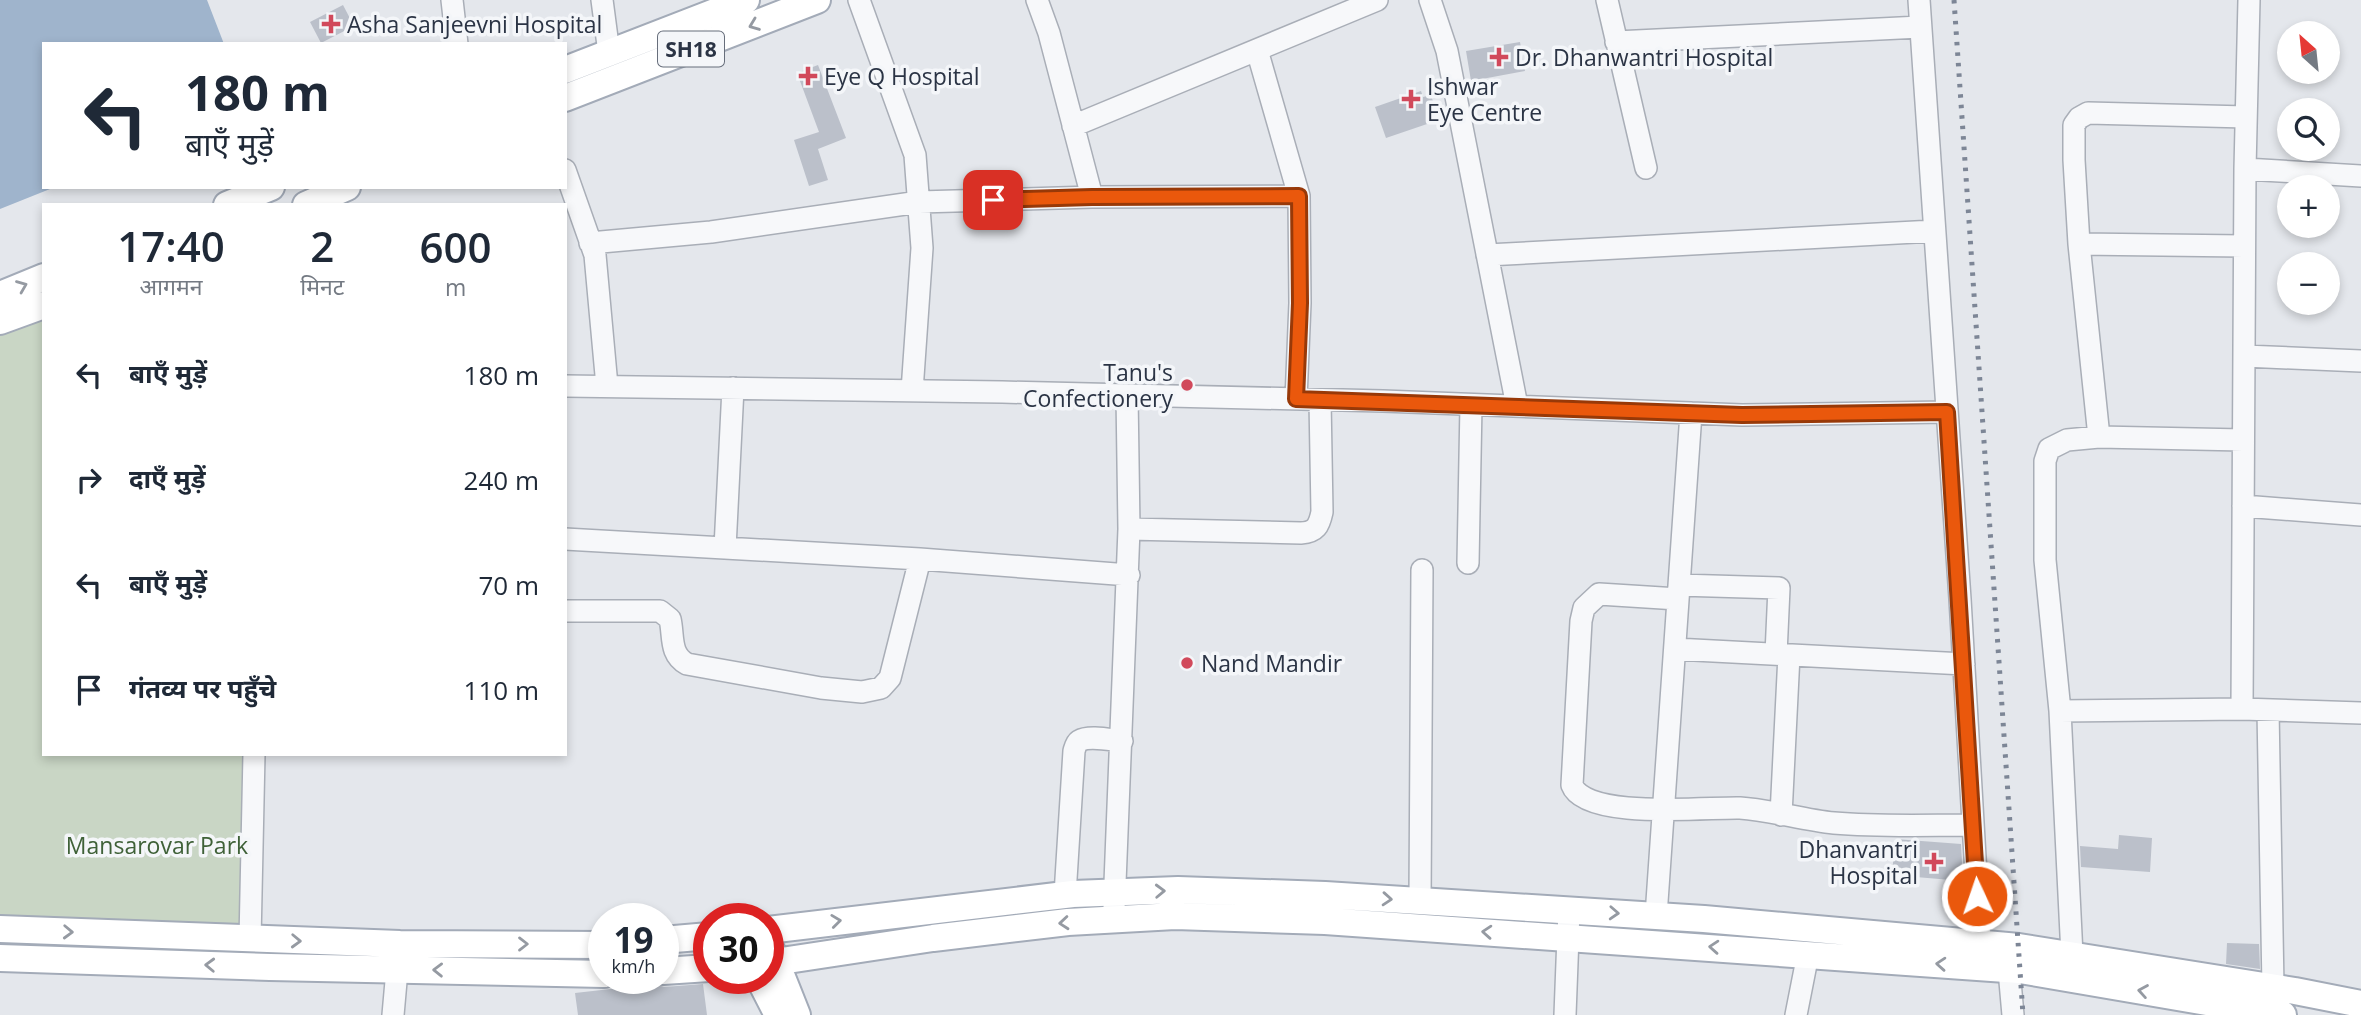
<!DOCTYPE html>
<html lang="hi">
<head>
<meta charset="utf-8">
<style>
  body { margin:0; font-family:"Open Sans","Noto Sans Devanagari",sans-serif; background:#f2f2f3; color:#1f2937; height:100vh; display:flex; flex-direction:column; font-size:26px; white-space:nowrap }
  * { box-sizing:border-box; margin:0 }
  p { font-size:23px; color:#747a83 }
  .icon { flex:none; width:38px; height:38px; fill:none; stroke:currentColor; stroke-width:2; stroke-linecap:round; stroke-linejoin:round }
  .map { position:relative; flex:1; overflow:hidden }
  .panel { position:absolute; left:42px; top:203px; width:525px; height:553px; display:flex; flex-direction:column; background:#fff; border-radius:0px; box-shadow:0 4px 10px #0003 }
  .panel>* { flex:none }
  .guide { position:absolute; left:42px; top:42px; width:525px; height:147px; border-radius:0px; box-shadow:0 4px 10px #0003; background:#fff; color:#1f2937; overflow:hidden }
  .needle { width:46px; rotate:333deg }
  .controls { position:absolute; left:2277px; top:21px; display:grid; gap:14px }
  .controls a { display:grid; place-items:center; width:63px; height:63px; border-radius:50%; background:#fff; box-shadow:0 4px 10px #0003; font-size:35px }
  .speed { position:absolute; left:588px; top:903px; display:flex; gap:14px; font-size:35px; font-weight:700; text-align:center }
  .speed>* { display:grid; place-content:center; width:91px; height:91px; border-radius:50%; background:#fff; box-shadow:0 4px 10px #0003; line-height:1 }
  .speed small { font-size:18px; font-weight:400 }
  .speed .limit { border:10px solid #d22; background:#fff; color:#111 }
  .pin { position:absolute; display:grid; place-items:center; width:60px; height:60px; color:#fff; margin:-30px; border-radius:14px; box-shadow:0 4px 10px #0006 }
  .me { position:absolute; width:77px; margin:-38px; rotate:357deg; stroke-linejoin:round; filter:drop-shadow(0 0 5px #0008) }
  .turn { display:flex; align-items:center; gap:24px; height:147px; padding:0 28px; font-size:32px }
  .turn .icon { width:91px; height:91px; stroke-width:2.5 }
  .turn b { display:block; font-size:49px; line-height:60px }
  .eta { display:flex; justify-content:space-evenly; align-items:center; height:119px; text-align:center }
  .eta b { font-size:42px; font-weight:600; line-height:49px }
  ul { padding:0; list-style:none }
  li { display:flex; align-items:center; gap:21px; height:105px; padding:0 28px }
  li div { flex:1 }
  li b { display:block; font-size:26px }
  li em { font-style:normal }
  .map>svg:first-child { display:block }
  .green { fill:#c9d6c5 }
  .water { fill:#9fb4cc }
  .building { fill:#bbc0ca }
  .lines { fill:none; stroke-linecap:round; stroke-linejoin:round }
  .minor-casing { stroke:#a9aeb7; stroke-width:24 }
  .major-casing { stroke:#a3abb8; stroke-width:30 }
  .minor { stroke:#f7f8fa; stroke-width:21 }
  .major { stroke:#fff; stroke-width:26 }
  .rail { stroke:#7d8696; stroke-width:5; stroke-dasharray:3.5 7; stroke-linecap:butt }
  .oneway { stroke:#959aa2 }
  .route-casing { stroke:#983908; stroke-width:18 }
  .route { stroke:#ea580c; stroke-width:12 }
  .poi-dot { fill:#d1495b; stroke:#f4f6f9; stroke-width:2.5 }
  .labels { text-anchor:middle; dominant-baseline:central; stroke-width:7; stroke-linejoin:round; paint-order:stroke }
  .shield { fill:#f4f6f9; stroke:#676e7b; stroke-width:2 }
  .shield-label { font-size:21px; font-weight:bold; fill:#2b3445 }
  .poi-label { font-size:23px; fill:#2b3445; stroke:#f4f6f9; text-anchor:start }
  .park-label { font-size:23px; fill:#3f6138; stroke:#f4f6f9 }
</style>
</head>
<body>
<div class="map">
<svg width="2361" height="1015" viewBox="0 0 2361 1015">
  <rect width="100%" height="100%" fill="#e4e7ec"/>
  <path class="green" d="M 44,300 L 44,754 L 250,754 L 247,939 L 0,929 L 0,317 Z"/>
  <path class="water" d="M 0,0 L 207,0 L 224,44 L 44,44 L 44,187 L 55,187 L 0,209 Z"/>
  <path class="building" d="M 343,5 L 354,26 L 321,43 L 310,22 Z
    M 1520,42 L 1525,71 L 1471,81 L 1466,51 Z
    M 818,65 L 846,138 L 818,149 L 828,180 L 809,186 L 794,140 L 819,132 L 797,73 Z
    M 1421,91 L 1423,97 L 1431,95 L 1436,111 L 1427,114 L 1430,123 L 1386,138 L 1375,107 Z
    M 2119,835 L 2152,838 L 2150,872 L 2081,867 L 2080,846 L 2118,849 Z
    M 1895,839 L 1961,844 L 1963,881 L 1892,875 Z
    M 2227,943 L 2259,944 L 2260,969 L 2226,964 Z
    M 655,984 L 664,987 L 703,984 L 707,1015 L 578,1015 L 575,993 Z"/>
  <g class="lines">
    <g class="minor-casing">
      <path id="minor" d="M 452,0 L 457,44
        M 602,0 L 609,53
        M 859,0 L 915,155 L 922,248 L 912,391
        M 1037,0 L 1049,33 L 1092,197
        M 1430,0 L 1447,51 L 1517,406
        M 1607,0 L 1646,168
        M 1919,0 L 1960,599 L 1980,943
        M 1616,42 L 1920,27
        M 1257,50 L 1299,196 L 1300,303 L 1296,399
        M 1073,126 L 1377,0
        M 2245,169 L 2361,176
        M 565,170 L 595,255 L 607,386
        M 590,243 L 711,232 L 919,202 L 1092,197 L 1299,196
        M 2079,244 L 2244,246
        M 1487,255 L 1934,231
        M 2244,356 L 2361,361
        M 565,386 L 1002,392 L 1383,401 L 1742,415 L 1947,412
        M 1127,395 L 1129,529
        M 2099,437 L 2079,244 L 2074,160 L 2074,125 L 2079,118 L 2088,113 L 2246,117
        M 2243,506 L 2361,515
        M 565,539 L 920,559 L 1129,575
        M 725,548 L 733,388
        M 1468,563 L 1471,405
        M 1679,585 L 1779,588 L 1776,654
        M 1678,599 L 1599,594 L 1584,608 L 1581,621 L 1572,785 C 1585,820 1707,807 1740,808 C 1771,810 1803,820 1834,823 C 1880,827 1927,825 1973,825
        M 565,611 L 660,611 L 670,619 C 674,636 669,654 687,664 L 821,688 L 862,692 L 881,688 L 890,678 L 920,559
        M 1675,649 L 1964,664
        M 2242,709 L 2245,169 L 2249,0
        M 2268,710 L 2273,987
        M 2060,711 L 2242,709 L 2361,713
        M 1781,815 L 1789,655
        M 1065,895 L 1074,751 C 1075,748 1076,743 1079,741 C 1089,735 1111,740 1122,741
        M 1420,901 L 1422,570
        M 1114,908 L 1129,529 L 1301,533 C 1316,532 1319,526 1322,512 L 1320,400
        M 1656,916 L 1691,413
        M 250,940 L 254,754
        M 2072,955 L 2060,711 L 2045,560 L 2045,461 L 2049,449 L 2067,440 L 2099,437 L 2243,440
        M 2009,970 L 2013,1015
        M 393,1015 L 397,970
        M 1565,1015 L 1569,910
        M 1796,1015 L 1808,954"/>
    </g>
    <g class="major-casing">
      <path id="major" d="M 565,70 L 746,0
        M 565,98 L 817,0
        M 227,205 L 271,187
        M 306,205 L 347,187
        M 0,295 L 44,277
        M 0,321 L 44,305
        M 0,929 L 400,944 L 604,945
        M 768,930 L 1073,894 L 1178,890 L 1325,895 L 1704,919 L 2019,947 L 2295,991 L 2361,1004
        M 663,940 L 709,936
        M 770,947 L 797,1015
        M 0,958 L 270,967 L 604,974
        M 768,963 L 933,938 L 1068,922 L 1175,916 L 1325,921 L 2020,970 L 2283,1015
        M 663,971 L 709,968
        M 759,978 L 778,1015"/>
    </g>
    <use href="#minor" class="minor"/>
    <use href="#major" class="major"/>
    <path class="rail" d="M 1954,0 L 2023,1015"/>
  </g>
  <defs><path id="oneway-chevron" d="M-2-3.5L2.5 0L-2 3.5" fill="none" stroke-width="1.6" stroke-linecap="round" stroke-linejoin="round" transform="scale(1.75)"/></defs>
  <g class="oneway">
    <use href="#oneway-chevron" transform="translate(754 25) rotate(159)"/>
    <use href="#oneway-chevron" transform="translate(22 286) rotate(-22)"/>
    <use href="#oneway-chevron" transform="translate(1160 891) rotate(-2)"/>
    <use href="#oneway-chevron" transform="translate(1387 899) rotate(4)"/>
    <use href="#oneway-chevron" transform="translate(1614 913) rotate(3)"/>
    <use href="#oneway-chevron" transform="translate(836 921) rotate(-7)"/>
    <use href="#oneway-chevron" transform="translate(1064 923) rotate(175)"/>
    <use href="#oneway-chevron" transform="translate(68 932) rotate(2)"/>
    <use href="#oneway-chevron" transform="translate(1487 932) rotate(-176)"/>
    <use href="#oneway-chevron" transform="translate(296 941) rotate(2)"/>
    <use href="#oneway-chevron" transform="translate(523 944)"/>
    <use href="#oneway-chevron" transform="translate(1714 947) rotate(-176)"/>
    <use href="#oneway-chevron" transform="translate(1941 964) rotate(-176)"/>
    <use href="#oneway-chevron" transform="translate(210 965) rotate(-178)"/>
    <use href="#oneway-chevron" transform="translate(438 970) rotate(-179)"/>
    <use href="#oneway-chevron" transform="translate(2143 991) rotate(-170)"/>
  </g>
  <g class="lines">
    <g class="route-casing">
      <path id="route" d="M 993,200 L 1092,197 L 1299,196 L 1300,303 L 1296,399 L 1742,415 L 1947,412 L 1977,896"/>
    </g>
    <use href="#route" class="route"/>
  </g>
  <g class="poi-dot">
    <path d="M327.5 13.5h7v7h7v7h-7v7h-7v-7h-7v-7h7z"/>
    <path d="M1495.5 46.5h7v7h7v7h-7v7h-7v-7h-7v-7h7z"/>
    <path d="M804.5 65.5h7v7h7v7h-7v7h-7v-7h-7v-7h7z"/>
    <path d="M1407.5 88.5h7v7h7v7h-7v7h-7v-7h-7v-7h7z"/>
    <circle cx="1187" cy="385" r="7"/>
    <circle cx="1187" cy="663" r="7"/>
    <path d="M1930.5 851.5h7v7h7v7h-7v7h-7v-7h-7v-7h7z"/>
  </g>
  <g class="labels">
    <rect class="shield" x="658" y="31.5" width="66" height="35" rx="5"/>
    <g class="shield-label">
      <text x="691" y="49">SH18</text>
    </g>
    <g class="poi-label">
      <text x="347" y="24">Asha Sanjeevni Hospital</text>
      <text x="1515" y="57">Dr. Dhanwantri Hospital</text>
      <text x="824" y="76">Eye Q Hospital</text>
      <text x="1427" y="86">Ishwar<tspan x="1427" dy="26">Eye Centre</tspan></text>
      <text x="1173" y="372" text-anchor="end">Tanu's<tspan x="1173" dy="26">Confectionery</tspan></text>
      <text x="1201" y="663">Nand Mandir</text>
      <text x="1918" y="849" text-anchor="end">Dhanvantri<tspan x="1918" dy="26">Hospital</tspan></text>
    </g>
    <g class="park-label">
      <text x="157" y="845">Mansarovar Park</text>
    </g>
  </g>
</svg>
<div class="controls">
<a><svg class="needle" viewBox="-14 -14 28 28"><path d="M0-13l5 13h-10z" fill="#e53935"/><path d="M0 13l5-13h-10z" fill="#747a83"/></svg></a>
<a><svg class="icon" aria-label="search" viewBox="0 0 24 24"><circle cx="10" cy="10" r="6"/><path d="M15 15l6 6"/></svg></a>
<a>+</a>
<a>−</a>
</div>
<div class="speed"><div>19<small>km/h</small></div><div class="limit">30</div></div>
<div class="pin" style="left:993px;top:200px;background:#d93025"><svg class="icon" aria-label="arrive" viewBox="0 0 24 24"><path d="M6 21V4h12l-3 4 3 4H6"/></svg></div>
<svg class="me" style="left:1977px;top:896px" viewBox="-20 -20 40 40"><circle r="17" fill="#ea580c" stroke="#fff" stroke-width="3"/><path d="M0-11L8 9 0 5-8 9z" fill="#fff"/></svg>
<div class="guide">
<div class="turn"><svg class="icon" aria-label="left" viewBox="0 0 24 24"><path d="M17 20v-9H6M10 6l-5 5 5 5"/></svg><div><b>180 m</b>बाएँ मुड़ें</div></div>
</div>
<section class="panel">
<div class="eta">
<div><b>17:40</b><p>आगमन</p></div>
<div><b>2</b><p>मिनट</p></div>
<div><b>600</b><p>m</p></div>
</div>
<ul>
<li><svg class="icon" aria-label="left" viewBox="0 0 24 24"><path d="M17 20v-9H6M10 6l-5 5 5 5"/></svg><div><b>बाएँ मुड़ें</b></div><em>180 m</em></li>
<li><svg class="icon" aria-label="right" viewBox="0 0 24 24"><path d="M7 20v-9h11M14 6l5 5-5 5"/></svg><div><b>दाएँ मुड़ें</b></div><em>240 m</em></li>
<li><svg class="icon" aria-label="left" viewBox="0 0 24 24"><path d="M17 20v-9H6M10 6l-5 5 5 5"/></svg><div><b>बाएँ मुड़ें</b></div><em>70 m</em></li>
<li><svg class="icon" aria-label="arrive" viewBox="0 0 24 24"><path d="M6 21V4h12l-3 4 3 4H6"/></svg><div><b>गंतव्य पर पहुँचे</b></div><em>110 m</em></li>
</ul>
</section>
</div>
</body>
</html>
